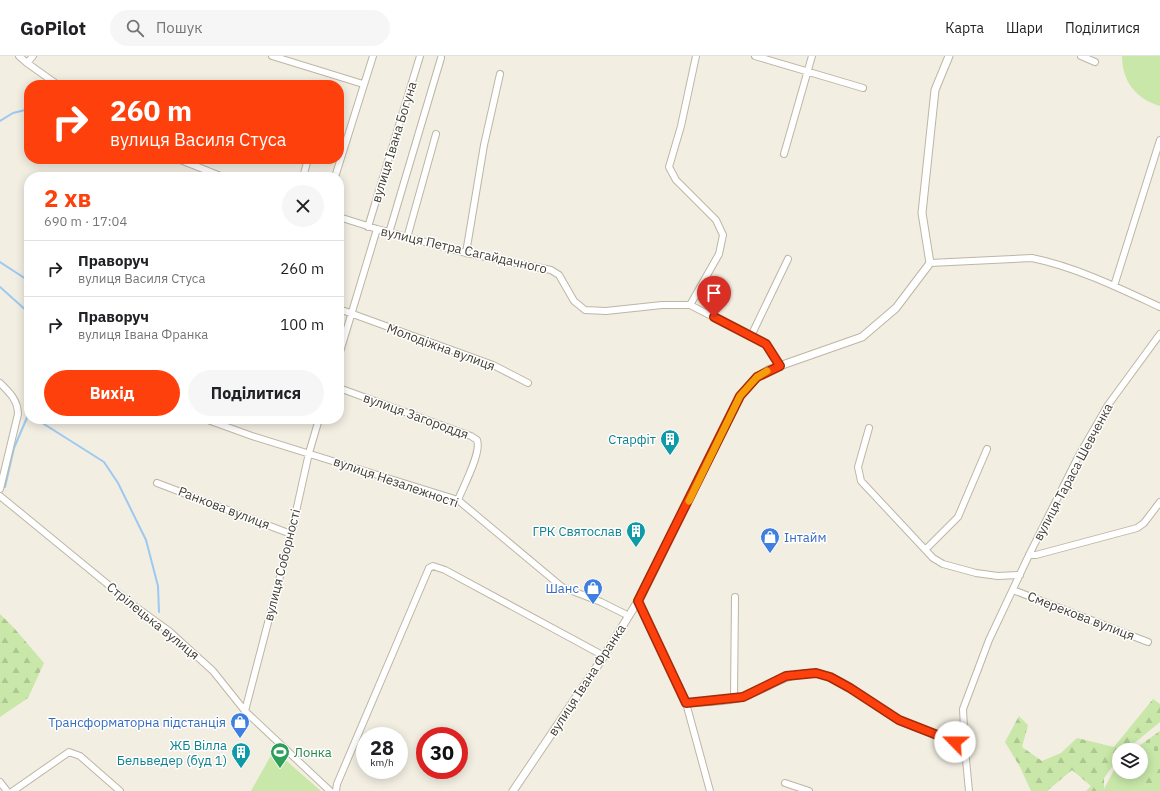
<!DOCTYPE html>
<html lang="uk">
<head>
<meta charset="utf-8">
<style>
  body { margin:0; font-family:"IBM Plex Sans",sans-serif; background:#f6f6f6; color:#202124; height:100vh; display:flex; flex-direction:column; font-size:15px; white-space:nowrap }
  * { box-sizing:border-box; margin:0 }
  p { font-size:13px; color:#757577 }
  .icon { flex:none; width:22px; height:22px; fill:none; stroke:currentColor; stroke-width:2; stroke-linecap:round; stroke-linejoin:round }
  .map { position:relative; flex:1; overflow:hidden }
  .sheet { position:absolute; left:24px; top:116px; width:320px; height:252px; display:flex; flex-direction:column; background:#fff; border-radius:16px; box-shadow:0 2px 10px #0003 }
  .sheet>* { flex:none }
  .hud { position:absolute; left:24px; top:24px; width:320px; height:84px; border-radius:16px; box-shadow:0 2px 10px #0003; background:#fe400d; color:#fff; overflow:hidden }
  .fabs { position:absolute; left:1112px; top:687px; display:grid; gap:8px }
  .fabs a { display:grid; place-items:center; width:36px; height:36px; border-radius:50%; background:#fff; box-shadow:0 2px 10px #0003; font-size:20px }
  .speed { position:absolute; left:356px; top:671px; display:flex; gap:8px; font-size:20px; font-weight:700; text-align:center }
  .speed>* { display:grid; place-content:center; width:52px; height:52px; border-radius:50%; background:#fff; box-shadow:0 2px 10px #0003; line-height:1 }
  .speed small { font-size:10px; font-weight:400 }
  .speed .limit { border:6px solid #d22; background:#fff; color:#111 }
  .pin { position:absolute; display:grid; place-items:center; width:34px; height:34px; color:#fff; margin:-41px -17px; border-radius:50% 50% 50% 0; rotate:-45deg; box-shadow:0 0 4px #0007 }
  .pin .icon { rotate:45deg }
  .me { position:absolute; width:44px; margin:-22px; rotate:293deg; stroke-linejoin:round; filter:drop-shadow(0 0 3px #0008) }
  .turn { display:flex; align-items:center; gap:14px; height:84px; padding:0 20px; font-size:18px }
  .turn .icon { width:52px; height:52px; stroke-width:2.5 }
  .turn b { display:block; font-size:28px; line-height:34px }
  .round { display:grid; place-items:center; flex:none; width:42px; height:42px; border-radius:21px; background:#f6f6f6 }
  .head { display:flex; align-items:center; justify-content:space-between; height:68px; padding:0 20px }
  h1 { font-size:24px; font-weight:800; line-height:30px; color:#fe400d }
  .cta { display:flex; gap:8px; margin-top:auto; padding:8px 20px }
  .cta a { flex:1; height:46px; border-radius:24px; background:#fe400d; color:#fff; font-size:16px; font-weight:800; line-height:46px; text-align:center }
  .cta a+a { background:#f6f6f6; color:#202124 }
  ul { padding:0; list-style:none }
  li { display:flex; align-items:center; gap:12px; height:56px; padding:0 20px; border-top:1px solid #e0e0e0 }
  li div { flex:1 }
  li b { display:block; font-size:15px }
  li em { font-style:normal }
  header { display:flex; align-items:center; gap:24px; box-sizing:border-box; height:56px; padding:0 20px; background:#fff; border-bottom:1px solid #e0e0e0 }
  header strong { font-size:19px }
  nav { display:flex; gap:22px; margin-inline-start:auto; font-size:14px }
  .search { width:280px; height:36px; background:#f6f6f6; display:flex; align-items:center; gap:10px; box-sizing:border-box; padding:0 14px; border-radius:22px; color:#757577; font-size:15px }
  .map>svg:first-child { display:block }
  .green { fill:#c8e7a9 }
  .forest { fill:url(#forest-firs) }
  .cemetery { fill:url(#cemetery-stones) }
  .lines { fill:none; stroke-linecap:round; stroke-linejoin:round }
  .stream { stroke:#9cc9f1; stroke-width:2 }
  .minor-casing { stroke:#bdb6a5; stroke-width:8 }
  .tertiary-casing { stroke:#bdb6a5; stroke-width:9 }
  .minor { stroke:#fff; stroke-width:6 }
  .tertiary { stroke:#fff; stroke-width:7 }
  .route-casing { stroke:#a52a08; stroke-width:10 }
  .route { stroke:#fe400d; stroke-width:7 }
  .slow { stroke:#f59e0b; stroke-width:7 }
  .labels { text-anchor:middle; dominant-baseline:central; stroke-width:3; stroke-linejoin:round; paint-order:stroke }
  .street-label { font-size:13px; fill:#433e33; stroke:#fff }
  .culture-label { font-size:13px; fill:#0d838f; stroke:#fff; text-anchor:end }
  .shop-label { font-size:13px; fill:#366cbe; stroke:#fff; text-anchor:end }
  .leisure-label { font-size:13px; fill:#27864d; stroke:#fff; text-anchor:start }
</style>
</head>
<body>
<header>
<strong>GoPilot</strong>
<div class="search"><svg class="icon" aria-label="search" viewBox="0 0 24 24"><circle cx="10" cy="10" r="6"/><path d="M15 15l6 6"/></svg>Пошук</div>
<nav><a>Карта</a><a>Шари</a><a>Поділитися</a></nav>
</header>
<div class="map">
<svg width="1160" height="735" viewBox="0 0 1160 735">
  <defs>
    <pattern id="forest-firs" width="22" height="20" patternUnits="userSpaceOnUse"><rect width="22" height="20" fill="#c8e7a9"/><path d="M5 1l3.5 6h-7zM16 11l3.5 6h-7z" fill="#adc792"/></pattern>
    <pattern id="cemetery-stones" width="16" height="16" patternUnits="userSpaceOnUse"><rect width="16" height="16" fill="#c8e7a9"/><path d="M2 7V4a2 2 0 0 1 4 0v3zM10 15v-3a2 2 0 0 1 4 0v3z" fill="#adc792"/></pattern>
  </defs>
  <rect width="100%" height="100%" fill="#f2eee2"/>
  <path class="green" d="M 1122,0 L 1160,0 L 1160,50 C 1136,43 1122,25 1122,0 Z
    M 1160,675 L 1160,735 L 1103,735 L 1115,712 L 1119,709 L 1119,716 L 1141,716 L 1141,694 L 1139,694 Z
    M 274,694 L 321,735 L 251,735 Z"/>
  <path class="forest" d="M 0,558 L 14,572 L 44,607 L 28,642 L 0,661 Z
    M 1153,643 L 1160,648 L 1160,666 L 1132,689 L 1129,694 L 1119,694 L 1119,706 L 1112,711 L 1104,722 L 1104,735 L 1086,735 L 1091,730 L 1072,714 L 1047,735 L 1031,735 L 1020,711 L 1005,686 L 1019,660 L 1028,669 L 1022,691 L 1042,705 L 1061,697 L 1077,682 L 1114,691 Z
    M 1158,713 L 1160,713 L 1160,730 L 1140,727 Z"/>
  <path class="cemetery" d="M 1160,675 L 1160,699 L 1139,690 Z"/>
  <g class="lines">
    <path class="stream" d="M 0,65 L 13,57 L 29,53
      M 161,121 L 162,120
      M 0,206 L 29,225
      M 0,231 L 29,257
      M 36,363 L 104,406 L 118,427 L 146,484 L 158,530 L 159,556
      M 5,431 L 14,392 L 29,357"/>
    <g class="minor-casing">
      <path id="minor" d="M 19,0 L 27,7 L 33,0
        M 272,0 L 363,28
        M 755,0 L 863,32
        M 1081,0 L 1095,6
        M 27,7 L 58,29
        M 784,98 L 812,0
        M 178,103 L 223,121
        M 303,121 L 308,103
        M 335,121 L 373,0
        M 339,161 L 377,173 L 466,197 L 551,214 L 559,219 L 574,245 L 585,254 L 606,255 L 662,249 L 690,249 L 766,288 L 780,310
        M 368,171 L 420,0
        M 389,177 L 441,2
        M 407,182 L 436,78
        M 466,197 L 484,89 L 500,18
        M 930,207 L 1032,202 C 1076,211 1119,232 1160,251
        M 1114,230 L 1160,84
        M 690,249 L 719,198 L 723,179 L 716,164 L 676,124 L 669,111 L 681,70 L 696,0
        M 339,253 L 493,309 L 528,327
        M 751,280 L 788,203
        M 339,299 L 377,173
        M 0,327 C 9,336 18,344 18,358 L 0,433
        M 339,332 L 471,380 L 477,384 C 482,396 463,431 458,444
        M 205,363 L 252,380 L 458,444 L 562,531 L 601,546 L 629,560
        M 869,372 L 858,411 L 861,425 L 933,502 L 943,508 L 976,517 L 998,520 L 1020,519
        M 157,427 L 291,478
        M 0,440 L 133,549 L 169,575 L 213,615 L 245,655 L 330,735
        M 926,493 L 958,461 L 987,393
        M 1029,499 L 1036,499 L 1137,472 L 1144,467 L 1160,446
        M 1013,534 L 1148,586
        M 638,545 L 686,647 L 710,735
        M 734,642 L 735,541
        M 686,647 C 704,646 726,647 744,641 C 765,634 782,620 805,617 C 838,613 871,649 898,664 C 920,675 945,679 965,693
        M 245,655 L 291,478 L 309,397 L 319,363
        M 0,726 L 7,735
        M 785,727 L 809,735
        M 13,735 L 69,696 L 80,700 L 120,735
        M 336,735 L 337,728 L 429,512 L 433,510 L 445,514 L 604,600
        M 969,735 L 965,693 L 963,653 L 989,584 L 1029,499 L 1078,401 L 1108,349 L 1160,278"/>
    </g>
    <g class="tertiary-casing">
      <path id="tertiary" d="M 513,735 L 604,600 L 638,545 L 740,340 L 757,321 L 768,314 L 862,281 L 896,252 L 930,207 L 922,157 L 935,34 L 949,0"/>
    </g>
    <use href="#minor" class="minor"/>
    <use href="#tertiary" class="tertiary"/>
  </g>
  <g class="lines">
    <g class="route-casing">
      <path id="route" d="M 714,261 L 766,288 L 780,310 L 757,321 L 740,340 L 638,545 L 686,647 L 743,641 L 786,620 L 816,617 L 830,621 L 850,632 L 899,664 L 955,686"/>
    </g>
    <use href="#route" class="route"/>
    <path class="slow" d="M 689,445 L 740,340 L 757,321 L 767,315"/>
  </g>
  <defs>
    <g id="building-pin" transform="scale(1)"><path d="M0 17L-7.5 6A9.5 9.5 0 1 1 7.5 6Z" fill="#0f9aa8" stroke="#fff"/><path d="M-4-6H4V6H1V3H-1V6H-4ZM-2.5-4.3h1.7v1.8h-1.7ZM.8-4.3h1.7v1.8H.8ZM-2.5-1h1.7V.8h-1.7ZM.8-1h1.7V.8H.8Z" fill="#fff"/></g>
    <g id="shop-pin" transform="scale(1)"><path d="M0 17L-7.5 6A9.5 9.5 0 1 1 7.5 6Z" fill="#3f7fe0" stroke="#fff"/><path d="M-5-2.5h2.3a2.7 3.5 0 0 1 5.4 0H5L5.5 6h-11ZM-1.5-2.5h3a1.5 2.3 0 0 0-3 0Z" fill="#fff"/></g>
    <g id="stadium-pin" transform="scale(1)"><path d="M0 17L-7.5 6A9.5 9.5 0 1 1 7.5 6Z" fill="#2e9e5b" stroke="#fff"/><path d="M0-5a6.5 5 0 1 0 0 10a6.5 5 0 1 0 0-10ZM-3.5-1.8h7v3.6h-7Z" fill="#fff"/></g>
  </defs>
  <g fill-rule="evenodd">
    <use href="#building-pin" x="670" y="383"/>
    <use href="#building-pin" x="636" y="475"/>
    <use href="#shop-pin" x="770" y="481"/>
    <use href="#shop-pin" x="593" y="532"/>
    <use href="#shop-pin" x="240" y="666"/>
    <use href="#building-pin" x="241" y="696"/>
    <use href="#stadium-pin" x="280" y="696"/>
  </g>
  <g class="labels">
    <g class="street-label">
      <text transform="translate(394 86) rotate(-73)">вулиця Івана Богуна</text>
      <text transform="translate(464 194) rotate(13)">вулиця Петра Сагайдачного</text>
      <text transform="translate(441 291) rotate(20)">Молодіжна вулиця</text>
      <text transform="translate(416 360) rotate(20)">вулиця Загороддя</text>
      <text transform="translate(1073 416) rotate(-62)">вулиця Тараса Шевченка</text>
      <text transform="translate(396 426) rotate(19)">вулиця Незалежності</text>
      <text transform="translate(224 452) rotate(21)">Ранкова вулиця</text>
      <text transform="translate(282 509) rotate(-76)">вулиця Соборності</text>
      <text transform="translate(1081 560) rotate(21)">Смерекова вулиця</text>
      <text transform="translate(153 565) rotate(39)">Стрілецька вулиця</text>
      <text transform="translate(587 624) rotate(-57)">вулиця Івана Франка</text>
    </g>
    <g class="culture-label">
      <text x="656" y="383">Старфіт</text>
      <text x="622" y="475">ГРК Святослав</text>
      <text x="227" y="689">ЖБ Вілла<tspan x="227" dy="15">Бельведер (буд 1)</tspan></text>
    </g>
    <g class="shop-label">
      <text x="784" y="481" text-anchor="start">Інтайм</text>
      <text x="579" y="532">Шанс</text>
      <text x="226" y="666">Трансформаторна підстанція</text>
    </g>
    <g class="leisure-label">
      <text x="294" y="696">Лонка</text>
    </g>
  </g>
</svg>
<div class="fabs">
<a><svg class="icon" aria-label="layers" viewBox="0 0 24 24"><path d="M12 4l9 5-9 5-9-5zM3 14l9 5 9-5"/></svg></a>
</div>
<div class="speed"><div>28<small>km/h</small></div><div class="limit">30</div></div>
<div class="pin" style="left:714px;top:261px;background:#d93025"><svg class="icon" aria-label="arrive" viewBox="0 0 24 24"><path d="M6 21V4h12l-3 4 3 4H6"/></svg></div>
<svg class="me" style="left:955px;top:686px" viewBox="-20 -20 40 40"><circle r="19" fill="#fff"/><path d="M0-13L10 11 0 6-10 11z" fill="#fe400d"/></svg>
<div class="hud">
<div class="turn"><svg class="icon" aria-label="right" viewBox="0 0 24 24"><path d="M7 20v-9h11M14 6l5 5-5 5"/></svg><div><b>260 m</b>вулиця Василя Стуса</div></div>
</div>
<section class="sheet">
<div class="head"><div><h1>2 хв</h1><p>690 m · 17:04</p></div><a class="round"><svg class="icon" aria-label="close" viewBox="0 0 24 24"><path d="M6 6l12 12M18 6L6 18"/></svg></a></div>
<ul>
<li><svg class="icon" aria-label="right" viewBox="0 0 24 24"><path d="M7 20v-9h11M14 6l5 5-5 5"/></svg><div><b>Праворуч</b><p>вулиця Василя Стуса</p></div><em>260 m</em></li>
<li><svg class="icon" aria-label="right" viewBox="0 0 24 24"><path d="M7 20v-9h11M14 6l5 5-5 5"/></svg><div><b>Праворуч</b><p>вулиця Івана Франка</p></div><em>100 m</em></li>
</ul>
<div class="cta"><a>Вихід</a><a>Поділитися</a></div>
</section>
</div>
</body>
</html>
